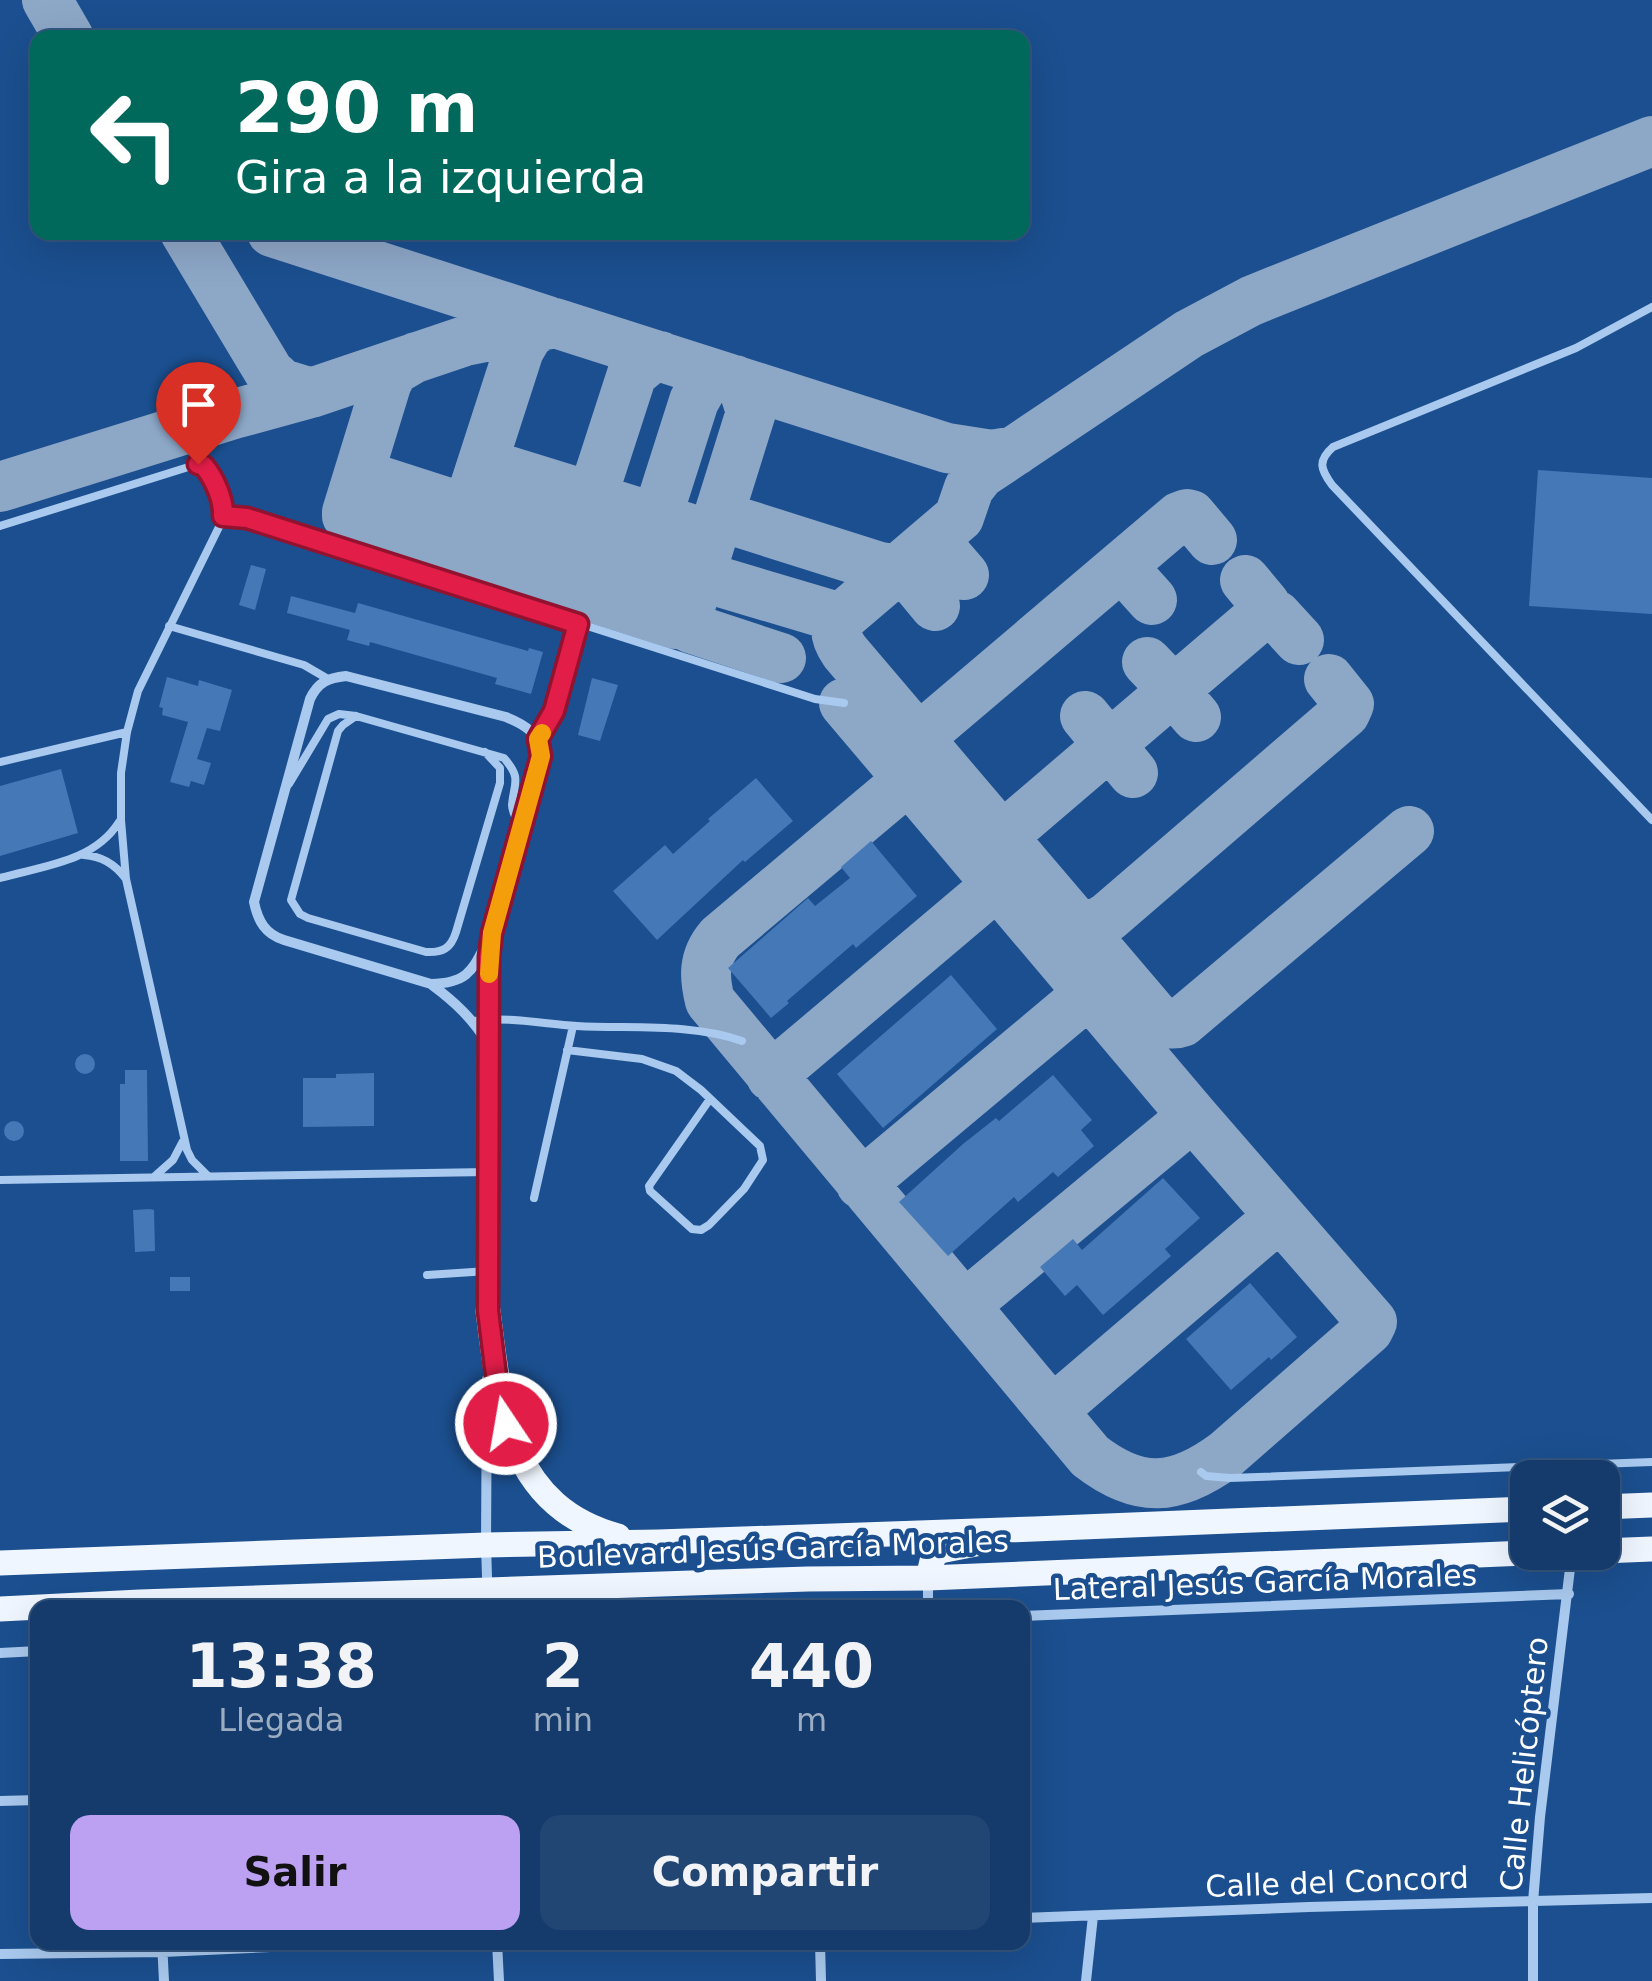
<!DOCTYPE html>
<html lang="es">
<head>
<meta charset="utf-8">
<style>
  body { margin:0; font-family:"DejaVu Sans",sans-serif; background:#214673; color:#f1f3f6; height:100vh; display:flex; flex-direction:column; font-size:38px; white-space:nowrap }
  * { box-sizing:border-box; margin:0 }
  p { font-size:32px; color:#9dadc1 }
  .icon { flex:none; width:55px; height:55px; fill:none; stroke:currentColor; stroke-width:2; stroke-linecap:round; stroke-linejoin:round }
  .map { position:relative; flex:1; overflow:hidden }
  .side { position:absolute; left:30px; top:1600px; width:1000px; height:350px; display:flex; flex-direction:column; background:#143b6b; border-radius:20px; box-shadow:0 10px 40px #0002,0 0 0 2px #33557e }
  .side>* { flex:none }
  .guide { position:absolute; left:30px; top:30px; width:1000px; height:210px; border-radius:20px; box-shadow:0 10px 40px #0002,0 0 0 2px #33557e; background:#00695c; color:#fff; overflow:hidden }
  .tools { position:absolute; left:1510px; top:1460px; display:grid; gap:20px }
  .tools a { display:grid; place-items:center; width:110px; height:110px; border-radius:20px; background:#143b6b; box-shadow:0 10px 40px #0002,0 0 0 2px #33557e; font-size:50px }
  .pin { position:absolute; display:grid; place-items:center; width:85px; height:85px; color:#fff; margin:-102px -42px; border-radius:50% 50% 50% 0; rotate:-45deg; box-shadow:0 0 10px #0007 }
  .pin .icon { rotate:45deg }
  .me { position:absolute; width:110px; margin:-55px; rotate:348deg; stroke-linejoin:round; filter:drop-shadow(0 0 8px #0008) }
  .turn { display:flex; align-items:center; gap:35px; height:210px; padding:0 40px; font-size:45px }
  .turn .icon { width:130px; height:130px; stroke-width:2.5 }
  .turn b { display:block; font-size:70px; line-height:85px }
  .eta { display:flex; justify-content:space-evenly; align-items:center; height:170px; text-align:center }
  .eta b { font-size:60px; font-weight:800; line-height:70px }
  .action { display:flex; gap:20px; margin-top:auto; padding:20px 40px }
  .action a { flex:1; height:115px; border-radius:20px; background:#bca0f2; color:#111; font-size:40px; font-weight:800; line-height:115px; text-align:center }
  .action a+a { background:#214673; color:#f1f3f6 }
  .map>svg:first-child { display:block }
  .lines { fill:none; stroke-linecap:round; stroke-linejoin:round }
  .taxiway { stroke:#8da7c7; stroke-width:50 }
  .building { fill:#4478b7 }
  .service { stroke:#a9c9ee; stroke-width:8 }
  .minor { stroke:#a9c9ee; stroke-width:10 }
  .primary { stroke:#f0f6ff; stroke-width:25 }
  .route-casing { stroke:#92132f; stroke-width:25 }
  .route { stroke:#e11d48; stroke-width:18 }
  .slow { stroke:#f59e0b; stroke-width:18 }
  .labels { text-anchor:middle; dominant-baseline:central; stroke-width:9; stroke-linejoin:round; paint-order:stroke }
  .street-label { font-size:30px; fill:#fff; stroke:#1b4f8f }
</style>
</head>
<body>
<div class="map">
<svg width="1652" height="1981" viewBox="0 0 1652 1981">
  <rect width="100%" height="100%" fill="#1b4f8f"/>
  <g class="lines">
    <path class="taxiway" d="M 47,0 L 69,38
      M 185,232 L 269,372 L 282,384 L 311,393
      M 272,232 L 548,321
      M 416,357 L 394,370 L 387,382 L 347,512 L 347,516 L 351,522 L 446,551 L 455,548 L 459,555 L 466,558 L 547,584 L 564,583 L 565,587 L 572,591 L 675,624 L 685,623 L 690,628 L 781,658
      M 486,454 L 487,462 L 492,466 L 579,493 L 588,494 L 595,490 L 596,497 L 605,502 L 704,533 L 715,529
      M 362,464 L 363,474 L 371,478 L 458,506 L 465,507 L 470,503
      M 475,486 L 519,350 L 529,333 L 543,325
      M 0,487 L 234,414 L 311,393 L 465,341 L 555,323 L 947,448 L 992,455 L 1015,451
      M 664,495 L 694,401 L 706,380 L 721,376
      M 470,501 L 476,512 L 562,539 L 572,540 L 580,534 L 580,541 L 584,545 L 691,578 L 701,574
      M 720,512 L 725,518 L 880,567 L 906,571
      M 584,522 L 632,374 L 649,360 L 660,356
      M 939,535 L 938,545 L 964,575
      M 906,562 L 906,571 L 935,606
      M 703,568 L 705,575 L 710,579 L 841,618
      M 1126,571 L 1152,600
      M 691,604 L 751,412 L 744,390 L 735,380
      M 1265,612 L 1276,615 L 1299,640
      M 1147,662 L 1169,685 L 1167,696 L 1178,696 L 1196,717
      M 844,703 L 1193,1116 L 1372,1322 L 1368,1330 L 1225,1455 C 1176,1491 1139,1494 1090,1456 L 710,1001 C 704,977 703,958 720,938 L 909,779
      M 1085,716 L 1104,739 L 1116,740 L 1115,751 L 1133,773
      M 930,752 L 927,741 L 934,725 L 1179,517 L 1187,514 L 1191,515 L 1212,540
      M 1409,831 L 1182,1022 C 1171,1026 1161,1022 1153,1014 L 845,652 C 836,639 832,628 843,616 L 959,517 L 969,488 L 980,474 L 1189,334 L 1251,301 L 1278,290 L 1652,141
      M 1013,848 L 1011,835 L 1017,824 L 1265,612 L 1265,604 L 1245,580
      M 1075,921 L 1093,926 L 1108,917 L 1345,713 L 1349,704 L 1329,679
      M 771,1076 L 998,884
      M 861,1184 L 1088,994
      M 965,1305 L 1193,1116
      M 1053,1410 L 1279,1217"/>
  </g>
  <path class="building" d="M 1538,470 L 1652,478 L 1652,614 L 1529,606 Z
    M 251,565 L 266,569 L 255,610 L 239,605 Z
    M 291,596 L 355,613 L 358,603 L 528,651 L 529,648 L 543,652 L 531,694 L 495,684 L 497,678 L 370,642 L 369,646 L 347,640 L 350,630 L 287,613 Z
    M 167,677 L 198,686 L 199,680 L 232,690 L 220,731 L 207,728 L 197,759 L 211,763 L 204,785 L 191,781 L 189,787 L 170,782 L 188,722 L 162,715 L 163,708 L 159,707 Z
    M 592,678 L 618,685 L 600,741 L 578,735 Z
    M 61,769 L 78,833 L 0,856 L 0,786 Z
    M 756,778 L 793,821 L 745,862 L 743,860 L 657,940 L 613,891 L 665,845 L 673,854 L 710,821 L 708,819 Z
    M 871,841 L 917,896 L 856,948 L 853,944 L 787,1001 L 789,1003 L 771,1018 L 728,968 L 808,898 L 815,906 L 850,878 L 841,867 Z
    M 951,975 L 997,1029 L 883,1128 L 837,1074 Z
    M75 1064a10 10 0 1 1 20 0a10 10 0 1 1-20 0Z
    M 125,1070 L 147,1070 L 148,1161 L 120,1161 L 120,1084 L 125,1084 Z
    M 374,1073 L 374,1126 L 303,1127 L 303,1078 L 336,1078 L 336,1074 Z
    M 1053,1075 L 1092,1120 L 1081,1130 L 1094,1146 L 1058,1177 L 1053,1172 L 1018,1202 L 1014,1197 L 948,1256 L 899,1202 L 963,1144 L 996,1118 L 999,1121 Z
    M4 1131a10 10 0 1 1 20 0a10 10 0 1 1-20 0Z
    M 1163,1178 L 1200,1218 L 1165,1249 L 1171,1256 L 1103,1315 L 1077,1285 L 1065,1296 L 1040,1267 L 1073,1239 L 1082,1250 Z
    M 150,1209 L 154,1210 L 155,1251 L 135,1252 L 133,1210 Z
    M 170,1277 L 190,1277 L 190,1291 L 170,1291 Z
    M 1250,1283 L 1297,1337 L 1271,1360 L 1269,1357 L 1231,1390 L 1186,1339 Z"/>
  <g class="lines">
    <path class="service" d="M 1652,307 L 1576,348 L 1333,447 C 1317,461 1321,470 1332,485 L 1652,820
      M 223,516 L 247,517 L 815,699 L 844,703
      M 0,526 L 198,464 L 208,469 L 224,508 L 219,527 L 138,691 L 127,732 L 121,773 L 121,820 L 126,879 L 187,1150 L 192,1160 L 208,1176
      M 169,626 L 304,665 L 328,679
      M 356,716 L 343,725 L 338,731 L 291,900 L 300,914 L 308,918 L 426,952 C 443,953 451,948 456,932 L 500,783 L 500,768 L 485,752
      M 538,739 L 554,711 L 578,624
      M 0,762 L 127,732
      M 289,784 L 328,719 L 339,714 L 356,716 L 504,758 C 522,779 514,782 512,805 C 512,813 517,820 521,828
      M 84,855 C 102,856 115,864 126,879
      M 0,878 C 42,866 94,862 119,822
      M 474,1021 C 508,1016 543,1024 577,1026 C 631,1029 690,1023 742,1041
      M 567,1050 L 642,1059 L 676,1071 L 701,1090 L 760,1146 L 763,1160 L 744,1189 L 709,1225 L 701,1230 L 692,1229 L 650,1191 L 649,1186 L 710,1099
      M 155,1176 L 173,1160 L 183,1141
      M 0,1180 L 488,1172
      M 534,1198 L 573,1026
      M 427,1275 L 488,1271
      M 1201,1472 L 1206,1476 L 1230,1478 L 1652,1462"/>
    <path class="minor" d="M 432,985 C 455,1002 473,1019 488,1044
      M 488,1312 L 489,957 L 492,933 L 541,756 C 540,734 526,725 506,717 L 346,676 C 328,678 318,682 310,699 L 254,902 C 258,921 265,934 284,940 L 431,984 C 473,983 473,966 492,933
      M 487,1379 L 486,1545 L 488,1608
      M 928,1608 L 928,1579
      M 1022,1616 L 1569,1594
      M 0,1653 L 38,1651
      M 0,1801 L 38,1800
      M 1022,1918 L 1309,1907 L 1652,1898
      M 162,1942 L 164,1981
      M 497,1942 L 499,1981
      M 820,1942 L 821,1981
      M 0,1954 L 163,1952 L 380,1942
      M 1086,1981 L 1093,1916
      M 1533,1981 L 1533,1902 L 1540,1817 L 1572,1552"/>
    <path class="primary" d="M 488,1311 C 500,1406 508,1506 618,1536
      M 1602,1507 L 1652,1505
      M 1602,1551 L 1652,1549
      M 0,1563 L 486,1545 L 658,1542 L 1034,1529 L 1528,1509
      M 928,1578 L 933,1557 L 940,1551 L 986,1542
      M 0,1609 L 140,1602 L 808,1579 L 928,1578 L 1548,1552"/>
  </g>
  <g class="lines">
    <g class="route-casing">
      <path id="route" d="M 198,464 L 204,466 C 214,478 224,500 223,516 L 247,518 L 578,624 L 554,711 L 538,739 L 541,756 L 492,933 L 489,957 L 488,1311 L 498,1391 L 506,1424"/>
    </g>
    <use href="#route" class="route"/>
    <path class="slow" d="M 489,974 L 492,933 L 541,756 L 538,739 L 542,733"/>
  </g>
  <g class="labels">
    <g class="street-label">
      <text transform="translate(773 1549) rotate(-2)">Boulevard Jesús García Morales</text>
      <text transform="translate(1265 1582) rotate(-2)">Lateral Jesús García Morales</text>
      <text transform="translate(1524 1764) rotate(-84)">Calle Helicóptero</text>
      <text transform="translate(1337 1882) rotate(-2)">Calle del Concord</text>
    </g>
  </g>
</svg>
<div class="tools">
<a><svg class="icon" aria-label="layers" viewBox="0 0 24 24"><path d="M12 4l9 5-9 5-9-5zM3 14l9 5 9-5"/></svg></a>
</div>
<div class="pin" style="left:198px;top:464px;background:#d93025"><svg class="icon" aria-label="arrive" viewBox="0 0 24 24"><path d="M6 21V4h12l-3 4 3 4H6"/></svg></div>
<svg class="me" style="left:506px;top:1424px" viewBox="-20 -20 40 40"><circle r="17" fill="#e11d48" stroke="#fff" stroke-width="3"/><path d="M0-11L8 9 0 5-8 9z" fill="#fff"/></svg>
<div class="guide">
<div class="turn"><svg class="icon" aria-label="left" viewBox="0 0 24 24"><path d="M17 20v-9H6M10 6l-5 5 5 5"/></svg><div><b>290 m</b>Gira a la izquierda</div></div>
</div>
<section class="side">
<div class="eta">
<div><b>13:38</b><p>Llegada</p></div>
<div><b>2</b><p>min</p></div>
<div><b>440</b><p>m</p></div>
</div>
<div class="action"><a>Salir</a><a>Compartir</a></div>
</section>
</div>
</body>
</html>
